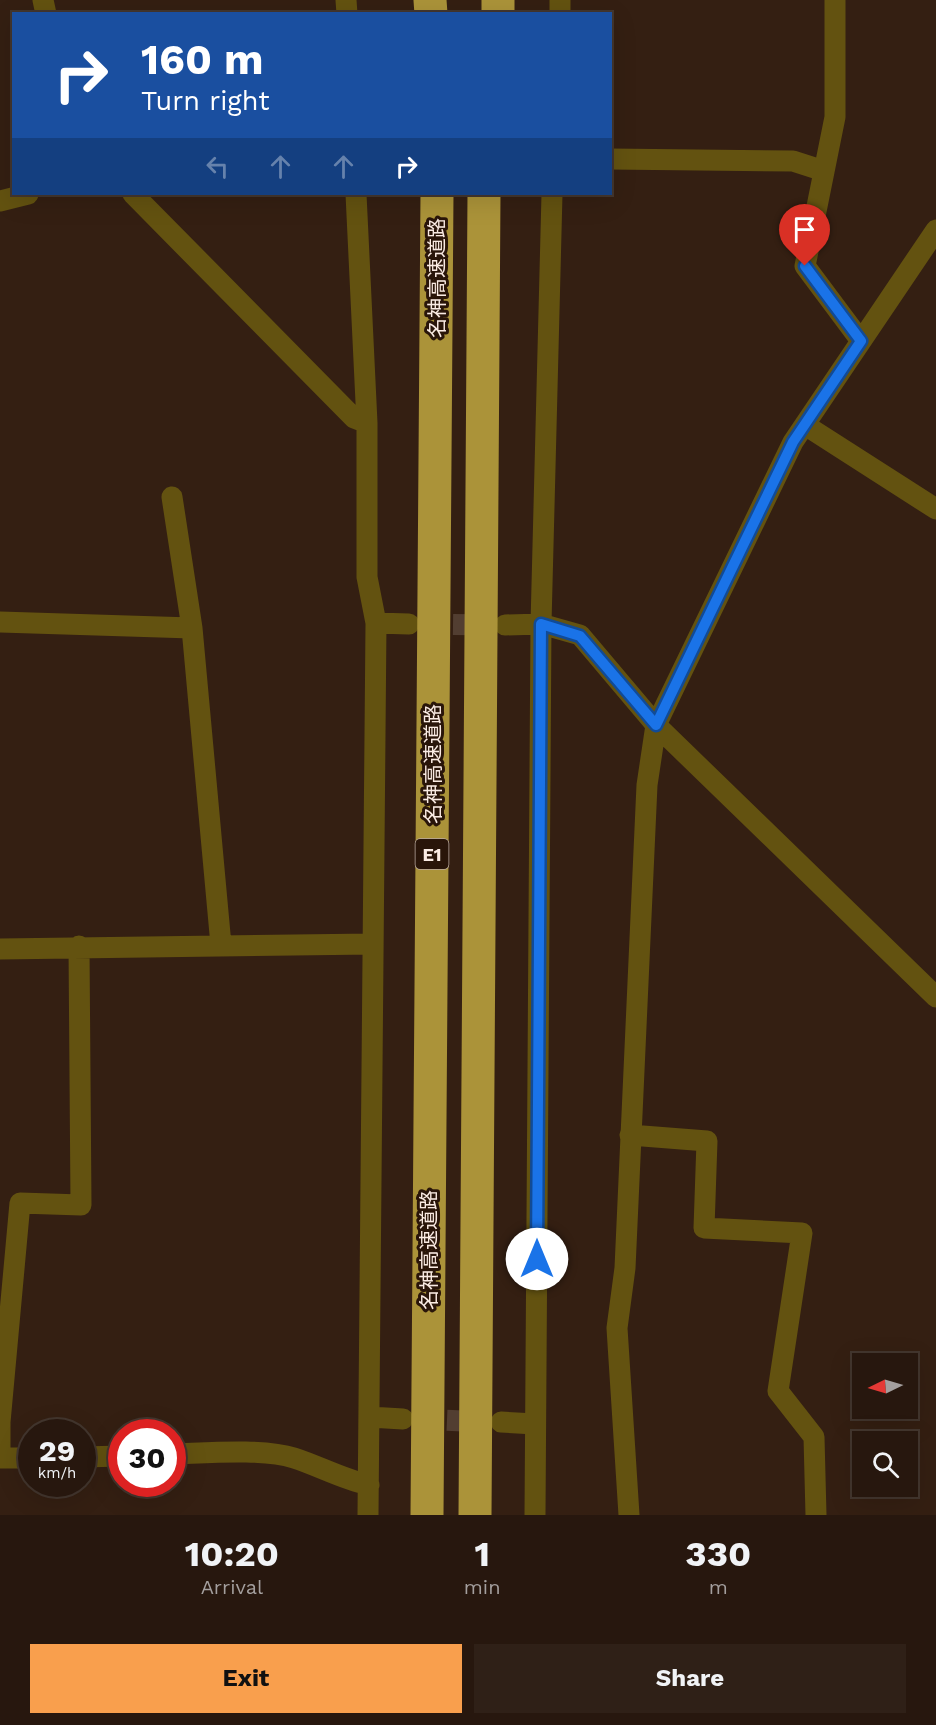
<!DOCTYPE html>
<html lang="en">
<head>
<meta charset="utf-8">
<style>
  body { margin:0; font-family:"Work Sans","Noto Sans JP",sans-serif; background:#2f2017; color:#f1f3f6; height:100vh; display:flex; flex-direction:column; font-size:22px; white-space:nowrap }
  * { box-sizing:border-box; margin:0 }
  p { font-size:20px; color:#a49f9e }
  .icon { flex:none; width:33px; height:33px; fill:none; stroke:currentColor; stroke-width:2; stroke-linecap:round; stroke-linejoin:round }
  .map { position:relative; height:1515px; overflow:hidden }
  .panel { display:flex; flex-direction:column; background:#27170e; flex:1 }
  .panel>* { flex:none }
  .hud { position:absolute; left:12px; top:12px; width:600px; height:183px; border-radius:0px; box-shadow:0 6px 24px #0002,0 0 0 2px #43362e; background:#1a4fa0; color:#fff; overflow:hidden }
  .needle { width:39px; rotate:265deg }
  .buttons { position:absolute; left:852px; top:1353px; display:grid; gap:12px }
  .buttons a { display:grid; place-items:center; width:66px; height:66px; border-radius:0px; background:#27170e; box-shadow:0 6px 24px #0002,0 0 0 2px #43362e; font-size:30px }
  .speed { position:absolute; left:18px; top:1419px; display:flex; gap:12px; font-size:30px; font-weight:700; text-align:center }
  .speed>* { display:grid; place-content:center; width:78px; height:78px; border-radius:50%; background:#27170e; box-shadow:0 6px 24px #0002,0 0 0 2px #43362e; line-height:1 }
  .speed small { font-size:15px; font-weight:400 }
  .speed .limit { border:9px solid #d22; background:#fff; color:#111 }
  .pin { position:absolute; display:grid; place-items:center; width:51px; height:51px; color:#fff; margin:-62px -26px; border-radius:50% 50% 50% 0; rotate:-45deg; box-shadow:0 0 6px #0007 }
  .pin .icon { rotate:45deg }
  .me { position:absolute; width:66px; margin:-33px; rotate:0deg; stroke-linejoin:round; filter:drop-shadow(0 0 4px #0008) }
  .turn { display:flex; align-items:center; gap:21px; height:126px; padding:0 30px; font-size:27px }
  .turn .icon { width:78px; height:78px; stroke-width:2.5 }
  .turn b { display:block; font-size:42px; line-height:51px }
  .lanes { display:flex; align-items:center; height:57px; padding:0 30px; background:#0003; justify-content:center; gap:30px; direction:ltr }
  .lanes .off { opacity:.35 }
  .eta { display:flex; justify-content:space-evenly; align-items:center; height:102px; text-align:center }
  .eta b { font-size:36px; font-weight:700; line-height:42px }
  .primary-button { display:flex; gap:12px; margin-top:auto; padding:12px 30px }
  .primary-button a { flex:1; height:69px; border-radius:0px; background:#f99f4d; color:#111; font-size:24px; font-weight:700; line-height:69px; text-align:center }
  .primary-button a+a { background:#2f2017; color:#f1f3f6 }
  .map>svg:first-child { display:block }
  .lines { fill:none; stroke-linecap:round; stroke-linejoin:round }
  .minor-tunnel { stroke:#523e31; stroke-width:21; stroke-dasharray:21 10; stroke-linecap:butt }
  .minor { stroke:#635210; stroke-width:21 }
  .motorway { stroke:#ab9339; stroke-width:33 }
  .route-casing { stroke:#114b97; stroke-width:15 }
  .route { stroke:#1a73e8; stroke-width:10 }
  .labels { text-anchor:middle; dominant-baseline:central; stroke-width:6; stroke-linejoin:round; paint-order:stroke }
  .shield { fill:#291509; stroke:#bbaba2; stroke-width:1.5 }
  .shield-label { font-size:18px; font-weight:bold; fill:#faebe3 }
  .street-label { font-size:20px; fill:#faebe3; stroke:#291509 }
</style>
</head>
<body>
<div class="map">
<svg width="936" height="1515" viewBox="0 0 936 1515">
  <rect width="100%" height="100%" fill="#341f12"/>
  <g class="lines">
    <path class="minor-tunnel" d="M 422,624 L 493,625
      M 416,1419 L 486,1422"/>
    <path class="minor" d="M 43,0 L 46,14
      M 346,0 L 347,14
      M 835,0 L 835,117 L 805,266 L 861,341
      M 560,14 L 560,0
      M 610,159 L 793,161 L 824,171
      M 133,194 L 354,418 L 367,423
      M 356,194 L 367,423 L 367,577 L 376,623 L 368,1515
      M 0,201 L 28,194
      M 805,425 L 936,509
      M 172,497 L 192,628
      M 0,622 L 192,628 L 221,945
      M 376,623 L 409,624
      M 505,625 L 541,624 L 580,635 L 656,725 L 936,997
      M 0,949 L 372,944
      M 630,1135 L 707,1141 L 704,1228 L 802,1233 L 778,1391 L 814,1437 L 816,1515
      M 369,1417 L 403,1419
      M 501,1422 L 535,1424
      M 172,1454 C 206,1453 263,1448 294,1458 C 319,1466 342,1479 369,1485
      M 82,1457 L 122,1456
      M 0,1458 L 0,1422 L 20,1203 L 81,1205 L 79,946
      M 0,1458 L 32,1458
      M 535,1515 L 541,624 L 552,194
      M 629,1515 L 617,1328 L 625,1268 L 647,785 L 656,725 L 793,442 L 936,230"/>
    <path class="motorway" d="M 430,0 L 431,14
      M 498,14 L 498,0
      M 427,1515 L 437,194
      M 475,1515 L 484,194"/>
  </g>
  <g class="lines">
    <g class="route-casing">
      <path id="route" d="M 537,1259 L 541,624 L 580,636 L 656,725 L 793,442 L 861,341 L 805,266"/>
    </g>
    <use href="#route" class="route"/>
  </g>
  <g class="labels">
    <rect class="shield" x="415.5" y="839" width="33" height="30" rx="4.5"/>
    <g class="shield-label">
      <text x="432" y="854">E1</text>
    </g>
    <g class="street-label">
      <text transform="translate(437 278) rotate(-90)">名神高速道路</text>
      <text transform="translate(433 764) rotate(-90)">名神高速道路</text>
      <text transform="translate(429 1250) rotate(-90)">名神高速道路</text>
    </g>
  </g>
</svg>
<div class="buttons">
<a><svg class="needle" viewBox="-14 -14 28 28"><path d="M0-13l5 13h-10z" fill="#e53935"/><path d="M0 13l5-13h-10z" fill="#a49f9e"/></svg></a>
<a><svg class="icon" aria-label="search" viewBox="0 0 24 24"><circle cx="10" cy="10" r="6"/><path d="M15 15l6 6"/></svg></a>
</div>
<div class="speed"><div>29<small>km/h</small></div><div class="limit">30</div></div>
<div class="pin" style="left:805px;top:266px;background:#d93025"><svg class="icon" aria-label="arrive" viewBox="0 0 24 24"><path d="M6 21V4h12l-3 4 3 4H6"/></svg></div>
<svg class="me" style="left:537px;top:1259px" viewBox="-20 -20 40 40"><circle r="19" fill="#fff"/><path d="M0-13L10 11 0 6-10 11z" fill="#1a73e8"/></svg>
<div class="hud">
<div class="turn"><svg class="icon" aria-label="right" viewBox="0 0 24 24"><path d="M7 20v-9h11M14 6l5 5-5 5"/></svg><div><b>160 m</b>Turn right</div></div>
<div class="lanes"><svg class="icon off" aria-label="left" viewBox="0 0 24 24"><path d="M17 20v-9H6M10 6l-5 5 5 5"/></svg><svg class="icon off" aria-label="ahead" viewBox="0 0 24 24"><path d="M12 20V5M6 11l6-6 6 6"/></svg><svg class="icon off" aria-label="ahead" viewBox="0 0 24 24"><path d="M12 20V5M6 11l6-6 6 6"/></svg><svg class="icon" aria-label="right" viewBox="0 0 24 24"><path d="M7 20v-9h11M14 6l5 5-5 5"/></svg></div>
</div>
</div>
<section class="panel">
<div class="eta">
<div><b>10:20</b><p>Arrival</p></div>
<div><b>1</b><p>min</p></div>
<div><b>330</b><p>m</p></div>
</div>
<div class="primary-button"><a>Exit</a><a>Share</a></div>
</section>
</body>
</html>
